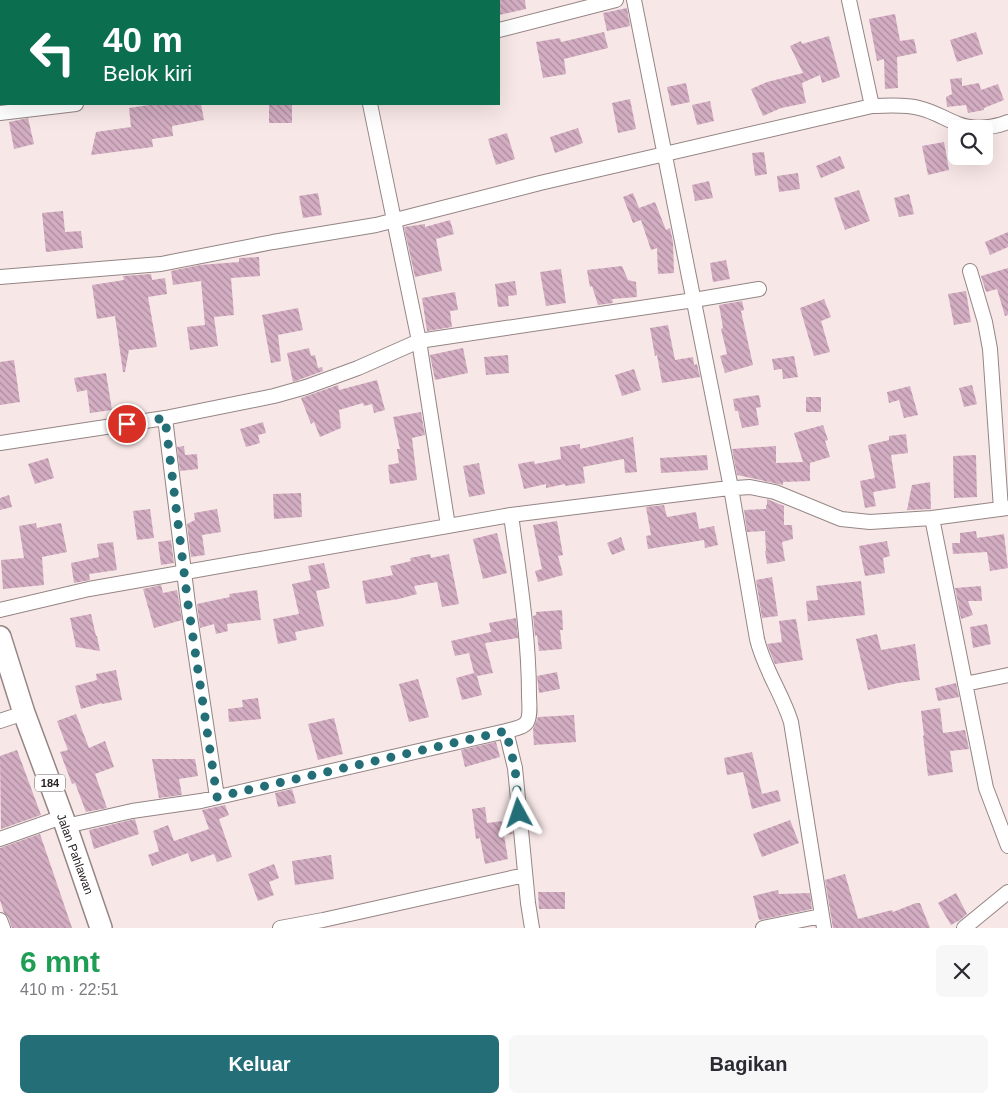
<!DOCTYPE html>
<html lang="id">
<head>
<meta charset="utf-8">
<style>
  body { margin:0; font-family:Helvetica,sans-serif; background:#f7f7f7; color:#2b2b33; height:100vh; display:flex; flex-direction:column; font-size:19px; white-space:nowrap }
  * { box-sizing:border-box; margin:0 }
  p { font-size:16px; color:#7c7c81 }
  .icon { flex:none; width:28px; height:28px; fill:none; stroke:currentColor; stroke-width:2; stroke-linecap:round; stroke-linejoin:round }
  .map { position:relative; height:928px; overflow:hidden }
  .drawer { display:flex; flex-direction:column; background:#fff; flex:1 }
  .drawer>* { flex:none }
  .hud { position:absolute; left:0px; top:0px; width:500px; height:105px; box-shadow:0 5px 20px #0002; background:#0b6e4f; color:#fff; overflow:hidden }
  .buttons { position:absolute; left:948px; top:120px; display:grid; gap:10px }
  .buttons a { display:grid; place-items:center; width:45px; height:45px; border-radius:8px; background:#fff; box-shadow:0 5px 20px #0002; font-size:25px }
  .pin { position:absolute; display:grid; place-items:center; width:42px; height:42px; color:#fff; margin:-21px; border:2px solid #fff; border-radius:50%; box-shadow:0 1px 5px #0007 }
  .me { position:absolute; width:55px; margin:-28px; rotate:355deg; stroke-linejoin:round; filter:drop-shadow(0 0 4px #0008) }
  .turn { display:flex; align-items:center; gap:18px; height:105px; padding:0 20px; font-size:22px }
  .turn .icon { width:65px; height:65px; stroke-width:2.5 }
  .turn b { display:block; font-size:35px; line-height:42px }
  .round { display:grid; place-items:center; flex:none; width:52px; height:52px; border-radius:8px; background:#f7f7f7 }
  .headline { display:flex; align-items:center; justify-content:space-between; height:85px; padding:0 20px }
  h1 { font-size:30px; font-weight:700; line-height:38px; color:#1e9e55 }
  .primary-button { display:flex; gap:10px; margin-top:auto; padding:10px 20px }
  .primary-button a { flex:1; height:58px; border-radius:8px; background:#246e77; color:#fff; font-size:20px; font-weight:700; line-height:58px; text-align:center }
  .primary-button a+a { background:#f7f7f7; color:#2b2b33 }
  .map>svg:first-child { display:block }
  .building { fill:url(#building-back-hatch) }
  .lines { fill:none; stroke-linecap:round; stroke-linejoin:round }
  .street-casing { stroke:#958585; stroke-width:16 }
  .primary-casing { stroke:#958585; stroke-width:24 }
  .street { stroke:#fff; stroke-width:14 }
  .primary { stroke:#fff; stroke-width:21 }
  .route { stroke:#246e77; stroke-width:9; stroke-dasharray:0 16.2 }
  .labels { text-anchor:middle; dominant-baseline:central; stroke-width:4; stroke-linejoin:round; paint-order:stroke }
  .shield { fill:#fff; stroke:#686464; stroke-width:1 }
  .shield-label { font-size:11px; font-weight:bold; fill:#272121 }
  .street-label { font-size:12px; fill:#272121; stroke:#fff }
</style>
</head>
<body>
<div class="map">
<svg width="1008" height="928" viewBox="0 0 1008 928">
  <defs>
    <pattern id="building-back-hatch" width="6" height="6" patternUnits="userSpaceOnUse" patternTransform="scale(1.25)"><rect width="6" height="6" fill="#d3adc2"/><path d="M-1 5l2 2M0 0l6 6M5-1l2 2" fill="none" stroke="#ab8c9d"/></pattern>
  </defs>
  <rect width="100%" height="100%" fill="#f8e7e7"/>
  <path class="building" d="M 499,0 L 525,0 L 526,9 L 499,15 Z
    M 627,8 L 630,26 L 607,31 L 603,13 Z
    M 895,14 L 900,41 L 914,39 L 917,53 L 897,57 L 898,88 L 885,89 L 884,59 L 877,61 L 869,19 Z
    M 604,32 L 608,48 L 564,59 L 566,74 L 543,78 L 536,42 L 560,38 L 561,42 Z
    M 976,32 L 983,54 L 957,62 L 950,40 Z
    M 829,36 L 840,77 L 822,83 L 820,75 L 802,83 L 806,103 L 781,108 L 763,116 L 751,89 L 767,82 L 803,73 L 790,46 L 801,41 L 802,44 Z
    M 962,78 L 962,86 L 979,83 L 981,90 L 998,84 L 1004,100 L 984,108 L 984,110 L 968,113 L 966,105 L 947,107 L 946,97 L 952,94 L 950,79 Z
    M 686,83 L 690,102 L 671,106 L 667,87 Z
    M 630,99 L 636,129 L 618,133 L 612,103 Z
    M 710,101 L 714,121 L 697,125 L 692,105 Z
    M 155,104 L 201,104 L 204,120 L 172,126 L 173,136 L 152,139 L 153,147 L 91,155 L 96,132 L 131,127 L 129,108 Z
    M 269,104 L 292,104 L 292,123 L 269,123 Z
    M 28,118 L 34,144 L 14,149 L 9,122 Z
    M 578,128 L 583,143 L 555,153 L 550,137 Z
    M 507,133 L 515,159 L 496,165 L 488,139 Z
    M 944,142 L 949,170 L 928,175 L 922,146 Z
    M 764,152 L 767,174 L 755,176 L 752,153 Z
    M 840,156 L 845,168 L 821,178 L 816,166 Z
    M 798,173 L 800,189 L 779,192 L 777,176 Z
    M 709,181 L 713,198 L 695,201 L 692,185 Z
    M 859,190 L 870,221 L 845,230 L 834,198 Z
    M 318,193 L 322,215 L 303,218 L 299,196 Z
    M 633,193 L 639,208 L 655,202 L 666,230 L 670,228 L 673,242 L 674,273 L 658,274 L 657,248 L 651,250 L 641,220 L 633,223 L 623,197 Z
    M 909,194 L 914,214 L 899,217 L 894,198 Z
    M 63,211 L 65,232 L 81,231 L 83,248 L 46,252 L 42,213 Z
    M 450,220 L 454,234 L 436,239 L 442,271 L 415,277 L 404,227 L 425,224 L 425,227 Z
    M 1008,232 L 1008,247 L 990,255 L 985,242 Z
    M 259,257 L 260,276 L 231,278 L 234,315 L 214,317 L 218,346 L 190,350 L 187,327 L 205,325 L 201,281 L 173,285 L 171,271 L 200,265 L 239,262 L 239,258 Z
    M 726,260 L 730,279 L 713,282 L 710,263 Z
    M 622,266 L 628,280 L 636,282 L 637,297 L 612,299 L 613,303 L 598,305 L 592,286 L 590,287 L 587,270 Z
    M 1008,268 L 1008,315 L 1005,316 L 997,289 L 986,292 L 981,276 Z
    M 561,269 L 566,303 L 546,306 L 540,272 Z
    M 151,274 L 152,280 L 165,278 L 167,294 L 148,297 L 157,347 L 129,350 L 125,372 L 123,372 L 115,316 L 97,319 L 92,285 L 124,280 L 123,276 Z
    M 515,281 L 517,295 L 508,296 L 509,306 L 498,307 L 495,284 Z
    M 966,291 L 971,322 L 954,325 L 948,294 Z
    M 455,292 L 458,310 L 450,311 L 452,327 L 427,331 L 422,298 Z
    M 824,299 L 831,317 L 821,321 L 830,352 L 814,356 L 800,308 Z
    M 742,301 L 744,310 L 741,311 L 753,365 L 725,373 L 720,356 L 727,354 L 721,329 L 723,328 L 719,305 Z
    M 298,308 L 303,330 L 278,335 L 281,361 L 271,363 L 262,315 Z
    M 668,325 L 675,360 L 693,357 L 694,365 L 697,364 L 700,377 L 662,383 L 657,355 L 655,356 L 650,328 Z
    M 309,348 L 311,356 L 315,355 L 318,368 L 322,367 L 323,371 L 293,382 L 287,353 Z
    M 463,348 L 468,373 L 435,380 L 430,355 Z
    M 508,355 L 509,373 L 486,375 L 484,357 Z
    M 794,356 L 798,377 L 783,379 L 782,369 L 774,370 L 772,359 Z
    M 14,360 L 20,402 L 0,405 L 0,362 Z
    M 634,369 L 641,390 L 622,396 L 615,375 Z
    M 106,373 L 112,410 L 90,413 L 87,390 L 77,392 L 74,378 Z
    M 377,380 L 385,410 L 374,413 L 372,404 L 364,406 L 363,403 L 339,410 L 341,428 L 320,437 L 314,422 L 311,424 L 301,398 L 338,385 L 339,390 Z
    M 972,385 L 977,404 L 964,407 L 959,388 Z
    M 910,386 L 918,415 L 904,418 L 899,400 L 889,403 L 887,392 Z
    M 759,395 L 761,407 L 756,408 L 759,425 L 742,428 L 738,411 L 735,411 L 733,399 Z
    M 806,397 L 821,397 L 821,412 L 806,412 Z
    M 421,412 L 425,435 L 412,438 L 417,480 L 390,484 L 388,465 L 399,463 L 397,449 L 400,449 L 393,417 Z
    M 263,422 L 266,433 L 258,435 L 260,443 L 246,447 L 240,429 Z
    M 823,425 L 828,440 L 825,441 L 830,457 L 810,463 L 810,481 L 783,482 L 783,485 L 737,475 L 732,449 L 776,446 L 776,463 L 803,462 L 794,433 Z
    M 906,434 L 908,453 L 891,455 L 896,488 L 873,492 L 876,506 L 865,508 L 860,481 L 875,478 L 868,445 L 889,440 L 889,436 Z
    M 633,437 L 637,472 L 625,473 L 624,459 L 583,467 L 585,483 L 565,486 L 565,484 L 546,488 L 546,484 L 524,489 L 518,464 L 534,461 L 535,464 L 561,459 L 560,447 L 580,444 L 580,449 Z
    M 184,446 L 185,455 L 197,454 L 198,469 L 180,471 L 177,447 Z
    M 707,455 L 708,470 L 661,473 L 660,458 Z
    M 976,455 L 977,497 L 954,498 L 953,456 Z
    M 48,458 L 54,478 L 35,484 L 28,464 Z
    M 479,463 L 485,494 L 469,497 L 463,466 Z
    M 930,482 L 931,509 L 907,510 L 912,485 Z
    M 301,493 L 302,517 L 274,519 L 273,494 Z
    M 9,495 L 12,507 L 0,510 L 0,498 Z
    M 767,499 L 784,506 L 784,525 L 792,525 L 793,539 L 782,542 L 785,561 L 767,564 L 765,551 L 766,551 L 765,531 L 747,532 L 744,510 L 766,509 L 766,505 L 767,505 Z
    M 664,505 L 667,517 L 696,512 L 699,529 L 714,526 L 718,545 L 705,548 L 704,540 L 648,549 L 646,536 L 651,535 L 646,507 Z
    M 150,509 L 154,538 L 137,540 L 133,511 Z
    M 217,509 L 221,532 L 202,535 L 205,555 L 191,557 L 187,524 L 195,520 L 194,513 Z
    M 557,521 L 563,555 L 558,556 L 563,575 L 538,582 L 535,571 L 542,569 L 533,525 Z
    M 36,523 L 37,528 L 61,523 L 67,552 L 42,557 L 44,585 L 3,589 L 1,560 L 24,558 L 19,526 Z
    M 976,531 L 977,538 L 1004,534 L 1008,568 L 990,571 L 987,552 L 953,554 L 952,543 L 960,543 L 960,533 Z
    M 497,533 L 507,573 L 483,579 L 473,539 Z
    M 621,537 L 625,550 L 612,555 L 607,543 Z
    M 171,540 L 174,563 L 161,565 L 158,542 Z
    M 887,541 L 890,556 L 883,558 L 885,573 L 865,576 L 859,546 Z
    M 113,542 L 117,570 L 89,574 L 90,580 L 74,583 L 71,563 L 99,557 L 97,544 Z
    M 430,554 L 431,558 L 449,554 L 459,604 L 442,607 L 437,582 L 414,586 L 417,594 L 399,599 L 366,604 L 362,581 L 393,575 L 390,566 L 411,561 L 410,558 Z
    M 324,563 L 330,588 L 316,591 L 324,626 L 295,632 L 297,640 L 278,644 L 273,619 L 299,614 L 292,584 L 311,580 L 308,566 Z
    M 772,577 L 778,616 L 762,618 L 756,580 Z
    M 861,581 L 865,615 L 808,621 L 806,601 L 818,600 L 816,586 Z
    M 161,585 L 163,593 L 177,590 L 182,620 L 154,628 L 143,589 Z
    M 981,586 L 982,601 L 968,601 L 973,615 L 961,619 L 955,588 Z
    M 257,590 L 261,620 L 227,624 L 228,631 L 216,634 L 214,624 L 200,628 L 197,604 L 230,597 L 229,594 Z
    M 562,610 L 563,630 L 560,630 L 562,649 L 539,651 L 537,635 L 535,636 L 533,616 L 536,615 L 536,612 Z
    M 91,614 L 96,636 L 97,636 L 100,651 L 76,647 L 70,618 Z
    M 516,618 L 518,638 L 485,643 L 493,673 L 477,676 L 482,695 L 462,700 L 456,678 L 474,673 L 469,653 L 455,656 L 451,641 L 491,632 L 489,623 Z
    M 796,619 L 803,660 L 775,664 L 767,644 L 782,642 L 779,621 Z
    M 987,624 L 991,644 L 973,648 L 970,627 Z
    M 877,634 L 881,650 L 915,644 L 920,680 L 898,683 L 868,690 L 856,639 Z
    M 116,670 L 122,700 L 102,704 L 102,703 L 81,709 L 75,686 L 97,680 L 96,674 Z
    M 557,672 L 560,689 L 539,693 L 537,676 Z
    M 418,679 L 429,717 L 409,722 L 399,684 Z
    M 956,683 L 959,697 L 938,701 L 935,688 Z
    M 258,698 L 261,719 L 229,722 L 228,709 L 243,707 L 242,700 Z
    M 940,708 L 943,733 L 965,730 L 969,749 L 950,751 L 953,772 L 928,776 L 923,736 L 924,735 L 921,711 Z
    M 76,714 L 89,748 L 105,741 L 114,767 L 95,774 L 107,808 L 86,812 L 75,783 L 72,784 L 60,752 L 68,750 L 57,721 Z
    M 574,715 L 576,742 L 534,745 L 533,729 L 538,717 Z
    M 334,718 L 343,754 L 318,760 L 308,724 Z
    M 496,742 L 500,757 L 465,767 L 461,750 Z
    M 17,750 L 41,815 L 1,829 L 0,756 Z
    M 752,752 L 762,794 L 778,790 L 781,801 L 752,809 L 743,772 L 727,775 L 724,758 Z
    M 152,759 L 195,759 L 198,776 L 179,779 L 182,795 L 159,798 Z
    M 292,789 L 296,803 L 278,807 L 275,793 Z
    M 225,805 L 229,815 L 219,819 L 232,857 L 217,862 L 214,854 L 191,862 L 188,853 L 152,866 L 148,855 L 159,851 L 153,831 L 168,825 L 174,841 L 209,829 L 202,810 Z
    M 485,807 L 487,823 L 511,820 L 513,834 L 504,835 L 508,859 L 485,864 L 480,838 L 476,839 L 472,809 Z
    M 135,819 L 139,834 L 94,849 L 89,830 Z
    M 790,820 L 799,843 L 762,857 L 753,834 Z
    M 40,834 L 72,928 L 12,928 L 8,917 L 4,913 L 0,900 L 0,848 Z
    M 331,855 L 334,879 L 295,885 L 292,861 Z
    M 274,864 L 279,878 L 269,882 L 274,895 L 258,901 L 248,874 Z
    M 845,874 L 858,919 L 892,910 L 893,912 L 916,903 L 920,903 L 930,928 L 833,928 L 825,880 Z
    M 778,890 L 779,894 L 810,893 L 812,909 L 759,920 L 753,896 Z
    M 538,892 L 565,892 L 565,909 L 539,909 Z
    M 956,893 L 967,914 L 960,920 L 951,925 L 938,903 Z"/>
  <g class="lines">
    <g class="street-casing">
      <path id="street" d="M 45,0 L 45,1
        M 351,0 L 351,1
        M 634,0 L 731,488 L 757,639 C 764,669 782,693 791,722 L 824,928
        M 849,0 L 872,106
        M 499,30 L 616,0
        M 370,104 L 419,341 L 448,526
        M 0,113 L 76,104
        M 970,271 L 985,322 L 990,349 L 1001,509
        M 0,277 L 161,264 L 273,242 L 376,225 L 540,183 L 872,106 C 887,106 904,104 919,108 C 933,111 945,119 958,124 C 973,130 993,128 1008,122
        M 165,418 L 188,604 L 217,797
        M 0,443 L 165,418 L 274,396 L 306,387 L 358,368 L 419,341 L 694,300 L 759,289
        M 932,518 L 986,788 L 1008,846
        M 0,610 L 89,589 L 511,515 L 721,489 L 750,487 L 775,492 L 841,519 L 870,522 L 932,518 L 1008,508
        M 965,684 L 1008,675
        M 0,721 L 24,713
        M 506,731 L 515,768 L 528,903 L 532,928
        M 66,826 L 132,811 L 201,801 L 506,731 C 513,729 523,728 527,722 C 531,715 529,703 529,695 C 529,636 519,574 511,515
        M 0,839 L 62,817
        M 0,920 L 3,928
        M 280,928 L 323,920 L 525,875
        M 763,928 L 821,916
        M 964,928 L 1008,892"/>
    </g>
    <g class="primary-casing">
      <path id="primary" d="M 0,637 L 24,713 L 66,826 L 101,928"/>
    </g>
    <use href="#street" class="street"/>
    <use href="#primary" class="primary"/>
  </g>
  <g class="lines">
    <path class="route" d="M 127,424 L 165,418 L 188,604 L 217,797 L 506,731 L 515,768 L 519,813"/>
  </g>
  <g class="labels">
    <rect class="shield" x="35" y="774.5" width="30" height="17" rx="4"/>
    <g class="shield-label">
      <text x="50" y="783">184</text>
    </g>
    <g class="street-label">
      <text transform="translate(75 854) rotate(70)">Jalan Pahlawan</text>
    </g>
  </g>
</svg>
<div class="buttons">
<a><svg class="icon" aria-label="search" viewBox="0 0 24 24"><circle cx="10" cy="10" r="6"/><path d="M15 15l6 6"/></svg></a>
</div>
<div class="pin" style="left:127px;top:424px;background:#d93025"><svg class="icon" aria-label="arrive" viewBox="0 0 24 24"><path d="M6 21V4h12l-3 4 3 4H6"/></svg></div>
<svg class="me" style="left:519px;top:813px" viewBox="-20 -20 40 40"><path d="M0-17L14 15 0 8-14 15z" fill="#246e77" stroke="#fff" stroke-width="4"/></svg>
<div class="hud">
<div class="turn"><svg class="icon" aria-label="left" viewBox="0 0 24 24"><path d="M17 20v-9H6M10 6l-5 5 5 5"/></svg><div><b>40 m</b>Belok kiri</div></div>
</div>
</div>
<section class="drawer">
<div class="headline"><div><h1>6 mnt</h1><p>410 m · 22:51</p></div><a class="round"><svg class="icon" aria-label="close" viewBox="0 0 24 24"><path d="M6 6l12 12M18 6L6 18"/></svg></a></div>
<div class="primary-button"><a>Keluar</a><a>Bagikan</a></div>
</section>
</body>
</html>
